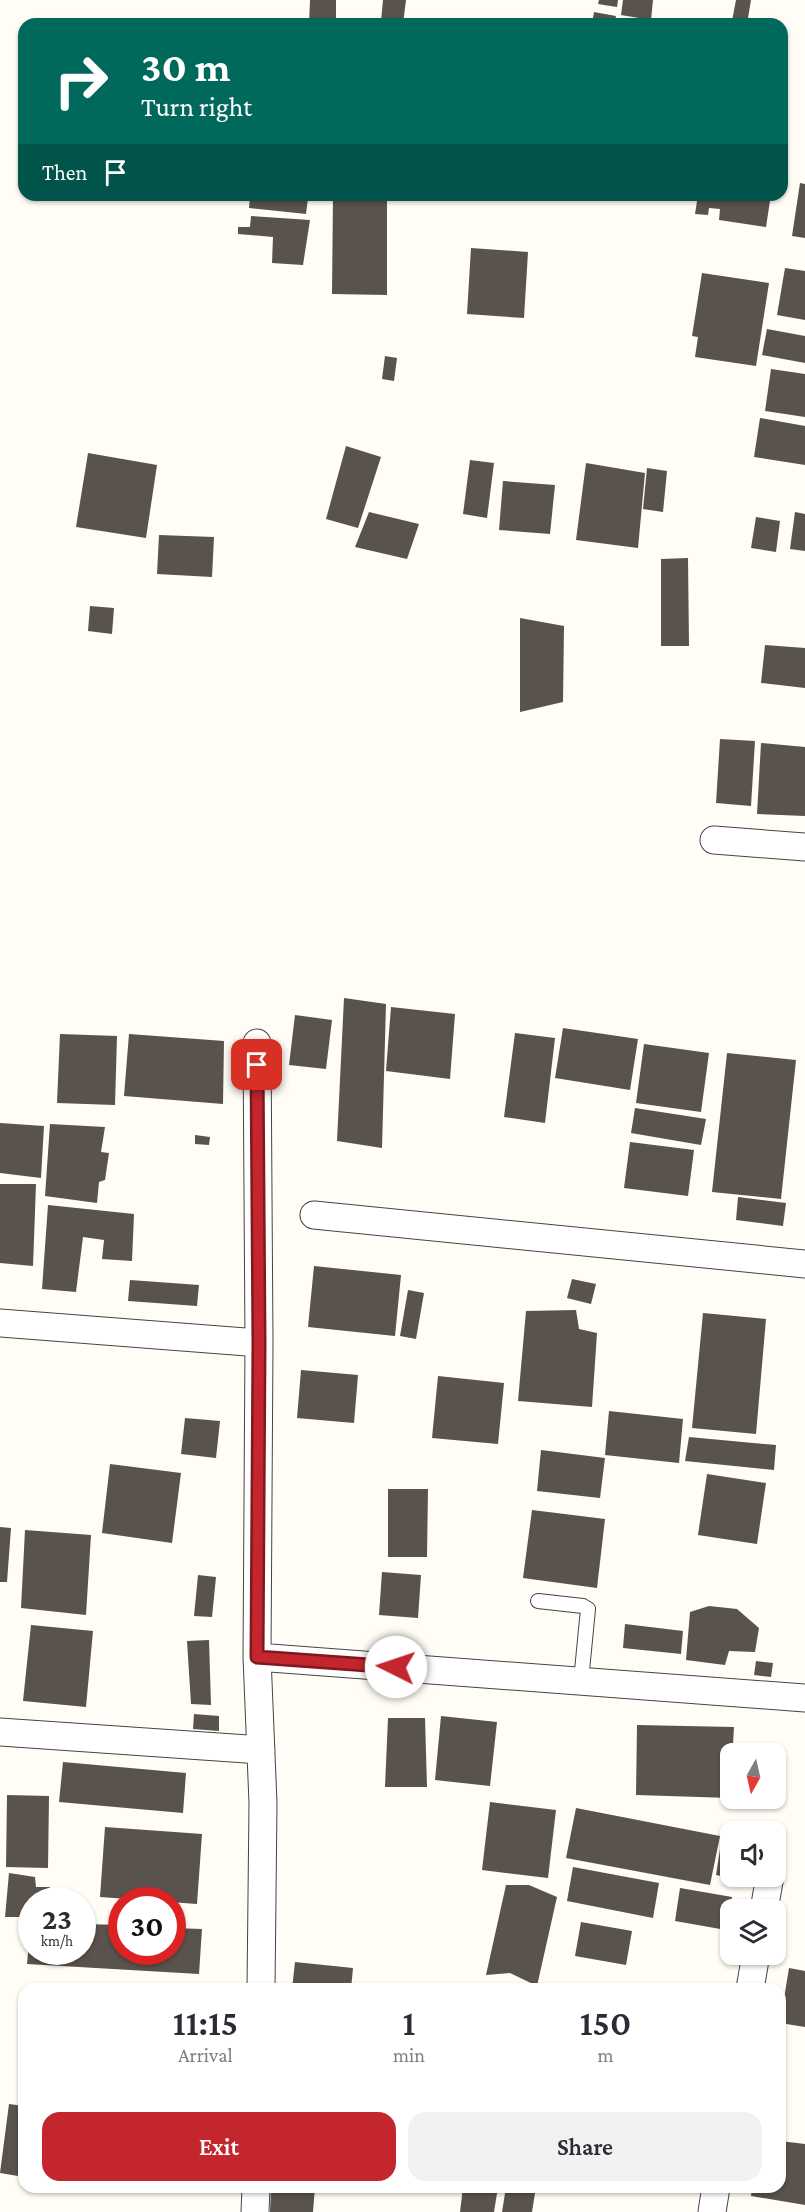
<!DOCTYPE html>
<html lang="en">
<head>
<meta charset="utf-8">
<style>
  body { margin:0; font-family:"Crimson Pro",serif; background:#f2f2f3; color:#2b2b33; height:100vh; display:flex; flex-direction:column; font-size:22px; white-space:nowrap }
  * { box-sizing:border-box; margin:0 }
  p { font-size:20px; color:#7c7c81 }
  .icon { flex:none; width:33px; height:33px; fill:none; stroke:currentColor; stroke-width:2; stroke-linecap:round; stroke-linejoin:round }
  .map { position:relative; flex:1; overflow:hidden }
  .sheet { position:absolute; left:18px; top:1983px; width:768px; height:210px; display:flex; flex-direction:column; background:#fff; border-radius:18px; box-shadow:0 2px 4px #0004 }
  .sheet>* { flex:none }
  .hud { position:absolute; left:18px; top:18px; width:770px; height:183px; border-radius:18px; box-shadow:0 2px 4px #0004; background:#00695c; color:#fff; overflow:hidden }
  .needle { width:39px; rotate:188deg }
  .controls { position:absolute; left:720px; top:1743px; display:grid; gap:12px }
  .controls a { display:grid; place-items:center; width:66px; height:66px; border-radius:12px; background:#fff; box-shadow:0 2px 4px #0004; font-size:30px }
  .speed { position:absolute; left:18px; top:1887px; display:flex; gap:12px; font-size:30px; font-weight:700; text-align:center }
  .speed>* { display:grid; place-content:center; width:78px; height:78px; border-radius:50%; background:#fff; box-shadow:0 2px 4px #0004; line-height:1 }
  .speed small { font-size:15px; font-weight:400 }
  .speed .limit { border:9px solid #d22; background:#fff; color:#111 }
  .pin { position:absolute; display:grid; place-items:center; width:51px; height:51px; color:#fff; margin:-26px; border-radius:12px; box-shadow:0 3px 9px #0006 }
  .me { position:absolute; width:66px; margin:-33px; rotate:274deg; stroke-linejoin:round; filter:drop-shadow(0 0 4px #0008) }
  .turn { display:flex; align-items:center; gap:21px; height:126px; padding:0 24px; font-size:27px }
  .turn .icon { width:78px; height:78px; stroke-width:2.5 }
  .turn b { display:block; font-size:42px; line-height:51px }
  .then { display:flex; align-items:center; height:57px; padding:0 24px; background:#0003; gap:12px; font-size:22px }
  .eta { display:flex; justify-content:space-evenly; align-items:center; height:102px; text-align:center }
  .eta b { font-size:36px; font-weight:600; line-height:42px }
  .button { display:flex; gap:12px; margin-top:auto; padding:12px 24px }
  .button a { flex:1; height:69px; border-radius:18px; background:#c4262e; color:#fff; font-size:24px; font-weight:600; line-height:69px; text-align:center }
  .button a+a { background:#f2f2f3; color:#2b2b33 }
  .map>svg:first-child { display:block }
  .building { fill:#5a524d }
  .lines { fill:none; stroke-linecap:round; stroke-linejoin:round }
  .service-casing { stroke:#444; stroke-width:16 }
  .minor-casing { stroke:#444; stroke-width:29 }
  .service { stroke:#fff; stroke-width:14 }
  .minor { stroke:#fff; stroke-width:27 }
  .route-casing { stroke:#7f191e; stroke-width:15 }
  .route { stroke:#c4262e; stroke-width:10 }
</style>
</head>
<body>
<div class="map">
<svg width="805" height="2212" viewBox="0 0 805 2212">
  <rect width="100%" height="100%" fill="#fffdf5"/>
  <path class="building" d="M 310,0 L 336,0 L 336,24 L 309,24 Z
    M 383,0 L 406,0 L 403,24 L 381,21 Z
    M 599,0 L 618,0 L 617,7 L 598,4 Z
    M 623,0 L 653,0 L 651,20 L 621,15 Z
    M 736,0 L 751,0 L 747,24 L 732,21 Z
    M 594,12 L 616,16 L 614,24 L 592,24 Z
    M 706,19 L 729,23 L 729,24 L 705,24 Z
    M 800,183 L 805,184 L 805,238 L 792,236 Z
    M 250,195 L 319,195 L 319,199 L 308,198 L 306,214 L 249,208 Z
    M 333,195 L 387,195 L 387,295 L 332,294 Z
    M 455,195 L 478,195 L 478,200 L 455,201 Z
    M 698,195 L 761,195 L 760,199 L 770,201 L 766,227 L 719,220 L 720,209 L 709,208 L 708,215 L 695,214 Z
    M 251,216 L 310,220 L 303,265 L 272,263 L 273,237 L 238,234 L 238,227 L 250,227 Z
    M 471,248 L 528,252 L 524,318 L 467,314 Z
    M 785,268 L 805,271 L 805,320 L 777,315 Z
    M 702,273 L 769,283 L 756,366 L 695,357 L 698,337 L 692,336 Z
    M 767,329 L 805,336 L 805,363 L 762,355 Z
    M 385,356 L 397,358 L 394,381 L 382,379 Z
    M 771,369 L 805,374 L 805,417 L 765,411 Z
    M 760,418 L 805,426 L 805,465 L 754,457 Z
    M 346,446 L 381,457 L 358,528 L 326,519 Z
    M 88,453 L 157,465 L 146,538 L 76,527 Z
    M 470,460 L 494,463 L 487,518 L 463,514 Z
    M 586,463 L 645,473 L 638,548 L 576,540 Z
    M 647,468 L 667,471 L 663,512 L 643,509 Z
    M 503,481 L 555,485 L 550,534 L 499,530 Z
    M 369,512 L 419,524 L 407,559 L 355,547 Z
    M 795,512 L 805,514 L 805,551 L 790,549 Z
    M 756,517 L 780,521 L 776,552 L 751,548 Z
    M 159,535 L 214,537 L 212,577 L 157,574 Z
    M 688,558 L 689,646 L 661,646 L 661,559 Z
    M 90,606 L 114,608 L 112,634 L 88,631 Z
    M 520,618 L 564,626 L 563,702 L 520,712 Z
    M 765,645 L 805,648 L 805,688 L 761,683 Z
    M 720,739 L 755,741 L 751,806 L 716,803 Z
    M 761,743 L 805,747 L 805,816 L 757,814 Z
    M 344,998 L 386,1004 L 382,1148 L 337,1141 Z
    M 391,1007 L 455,1014 L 450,1079 L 386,1071 Z
    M 295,1015 L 332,1020 L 326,1069 L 289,1065 Z
    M 563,1028 L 638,1039 L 630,1090 L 555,1078 Z
    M 515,1033 L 555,1038 L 545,1123 L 504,1117 Z
    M 60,1034 L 117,1036 L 115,1105 L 57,1103 Z
    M 129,1034 L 224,1041 L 223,1104 L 124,1096 Z
    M 644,1044 L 709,1053 L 701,1112 L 636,1103 Z
    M 727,1053 L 796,1060 L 781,1199 L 712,1192 Z
    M 635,1108 L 706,1119 L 701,1145 L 631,1133 Z
    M 0,1123 L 44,1126 L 41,1178 L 0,1173 Z
    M 50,1124 L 105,1127 L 101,1152 L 109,1153 L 105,1180 L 99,1182 L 97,1203 L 45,1196 Z
    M 195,1135 L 210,1137 L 209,1145 L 195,1144 Z
    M 630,1142 L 694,1150 L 688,1196 L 624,1188 Z
    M 0,1184 L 36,1184 L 33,1266 L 0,1263 Z
    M 738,1197 L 786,1203 L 783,1226 L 736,1220 Z
    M 48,1205 L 134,1214 L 132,1261 L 102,1259 L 104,1240 L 83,1237 L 76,1292 L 42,1289 Z
    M 314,1266 L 401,1275 L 395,1336 L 308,1327 Z
    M 572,1279 L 596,1284 L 591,1304 L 567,1298 Z
    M 130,1280 L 199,1285 L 197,1306 L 128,1301 Z
    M 408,1290 L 424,1293 L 416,1339 L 400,1336 Z
    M 576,1310 L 579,1329 L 597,1333 L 592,1407 L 518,1401 L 526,1311 Z
    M 703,1313 L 766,1319 L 756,1434 L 692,1428 Z
    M 301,1370 L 358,1375 L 354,1423 L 297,1418 Z
    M 438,1376 L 504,1383 L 498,1444 L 432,1438 Z
    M 609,1411 L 683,1419 L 679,1463 L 605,1455 Z
    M 185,1418 L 220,1421 L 216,1458 L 181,1454 Z
    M 689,1437 L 776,1445 L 774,1470 L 685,1461 Z
    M 541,1450 L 605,1458 L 600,1498 L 537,1491 Z
    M 110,1464 L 181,1473 L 172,1543 L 102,1533 Z
    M 707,1474 L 766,1483 L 757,1544 L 698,1535 Z
    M 388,1489 L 428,1489 L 427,1557 L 388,1557 Z
    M 532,1510 L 605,1519 L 597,1588 L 523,1578 Z
    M 0,1527 L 11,1528 L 7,1582 L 0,1582 Z
    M 25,1530 L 91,1535 L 86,1615 L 21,1608 Z
    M 382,1572 L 421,1575 L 418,1618 L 379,1615 Z
    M 198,1575 L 216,1577 L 212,1617 L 194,1616 Z
    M 709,1606 L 737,1609 L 759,1628 L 755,1652 L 729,1651 L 725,1665 L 686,1660 L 690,1612 Z
    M 625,1624 L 683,1631 L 681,1654 L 623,1648 Z
    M 31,1625 L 93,1631 L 86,1707 L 23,1701 Z
    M 209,1640 L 211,1705 L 191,1704 L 187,1641 Z
    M 756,1661 L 773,1663 L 771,1677 L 754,1675 Z
    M 194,1714 L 219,1716 L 219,1731 L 193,1729 Z
    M 441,1716 L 497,1722 L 490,1786 L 435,1780 Z
    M 388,1718 L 425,1718 L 427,1787 L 385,1787 Z
    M 637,1725 L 734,1727 L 730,1798 L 636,1795 Z
    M 63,1762 L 186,1773 L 183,1813 L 59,1802 Z
    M 7,1795 L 49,1796 L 48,1868 L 6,1867 Z
    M 490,1802 L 556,1810 L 548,1878 L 482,1870 Z
    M 576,1808 L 720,1836 L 710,1885 L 566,1858 Z
    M 105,1827 L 202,1834 L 197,1904 L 100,1897 Z
    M 721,1843 L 730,1845 L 730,1878 L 716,1875 Z
    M 573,1867 L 659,1883 L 653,1918 L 567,1901 Z
    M 9,1873 L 35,1877 L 36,1887 L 50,1887 L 48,1900 L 32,1900 L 32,1917 L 5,1917 Z
    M 506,1885 L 529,1885 L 557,1897 L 537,1986 L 510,1973 L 486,1975 Z
    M 680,1888 L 732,1897 L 726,1930 L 675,1921 Z
    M 581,1922 L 632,1931 L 626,1965 L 575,1956 Z
    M 82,1924 L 122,1925 L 122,1952 L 172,1952 L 172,1928 L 202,1929 L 199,1974 L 27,1964 L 30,1931 L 32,1952 L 82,1952 Z
    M 295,1962 L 353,1968 L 351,1989 L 292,1989 Z
    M 789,1968 L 805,1971 L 805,2027 L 780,2023 Z
    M 9,2104 L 24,2106 L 24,2177 L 0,2173 Z
    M 780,2141 L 805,2144 L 805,2205 L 751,2196 L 752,2187 L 780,2187 Z
    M 271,2187 L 315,2187 L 313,2212 L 270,2212 Z
    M 463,2187 L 498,2187 L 494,2212 L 460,2212 Z
    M 506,2187 L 536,2187 L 532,2212 L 502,2212 Z"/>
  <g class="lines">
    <g class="service-casing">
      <path id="service" d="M 538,1601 L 583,1606 L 588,1609 L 581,1681"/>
    </g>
    <g class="minor-casing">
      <path id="minor" d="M 714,840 L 805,847
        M 257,1043 L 259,1343 L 257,1657 L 263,1803 L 261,1989
        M 314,1215 L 805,1264
        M 0,1323 L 259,1343
        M 257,1657 L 805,1698
        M 0,1732 L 261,1750
        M 764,1910 L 770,1876
        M 750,1989 L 756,1954
        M 255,2212 L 256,2187
        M 712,2212 L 716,2187"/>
    </g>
    <use href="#service" class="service"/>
    <use href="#minor" class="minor"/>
  </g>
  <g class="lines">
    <g class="route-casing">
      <path id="route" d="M 257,1065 L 259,1343 L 257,1657 L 396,1667"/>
    </g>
    <use href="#route" class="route"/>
  </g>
</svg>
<div class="controls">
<a><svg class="needle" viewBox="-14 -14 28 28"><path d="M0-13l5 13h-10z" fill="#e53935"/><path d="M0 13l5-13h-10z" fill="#7c7c81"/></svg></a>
<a><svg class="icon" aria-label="sound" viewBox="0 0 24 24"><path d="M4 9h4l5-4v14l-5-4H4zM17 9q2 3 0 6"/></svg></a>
<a><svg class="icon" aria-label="layers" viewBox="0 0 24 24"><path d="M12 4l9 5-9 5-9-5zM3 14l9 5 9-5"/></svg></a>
</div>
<div class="speed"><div>23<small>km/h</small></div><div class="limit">30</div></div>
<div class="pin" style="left:257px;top:1065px;background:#d93025"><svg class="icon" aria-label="arrive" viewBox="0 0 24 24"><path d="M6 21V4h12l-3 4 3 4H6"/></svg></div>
<svg class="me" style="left:396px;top:1667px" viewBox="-20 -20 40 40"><circle r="19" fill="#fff"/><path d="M0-13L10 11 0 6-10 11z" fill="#c4262e"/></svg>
<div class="hud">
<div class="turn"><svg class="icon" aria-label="right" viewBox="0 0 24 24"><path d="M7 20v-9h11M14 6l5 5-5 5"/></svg><div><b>30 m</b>Turn right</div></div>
<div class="then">Then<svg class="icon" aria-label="arrive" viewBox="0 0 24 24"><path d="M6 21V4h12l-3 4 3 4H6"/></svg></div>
</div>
<section class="sheet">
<div class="eta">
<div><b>11:15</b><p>Arrival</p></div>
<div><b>1</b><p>min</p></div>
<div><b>150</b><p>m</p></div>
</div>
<div class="button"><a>Exit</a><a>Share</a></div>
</section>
</div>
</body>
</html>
